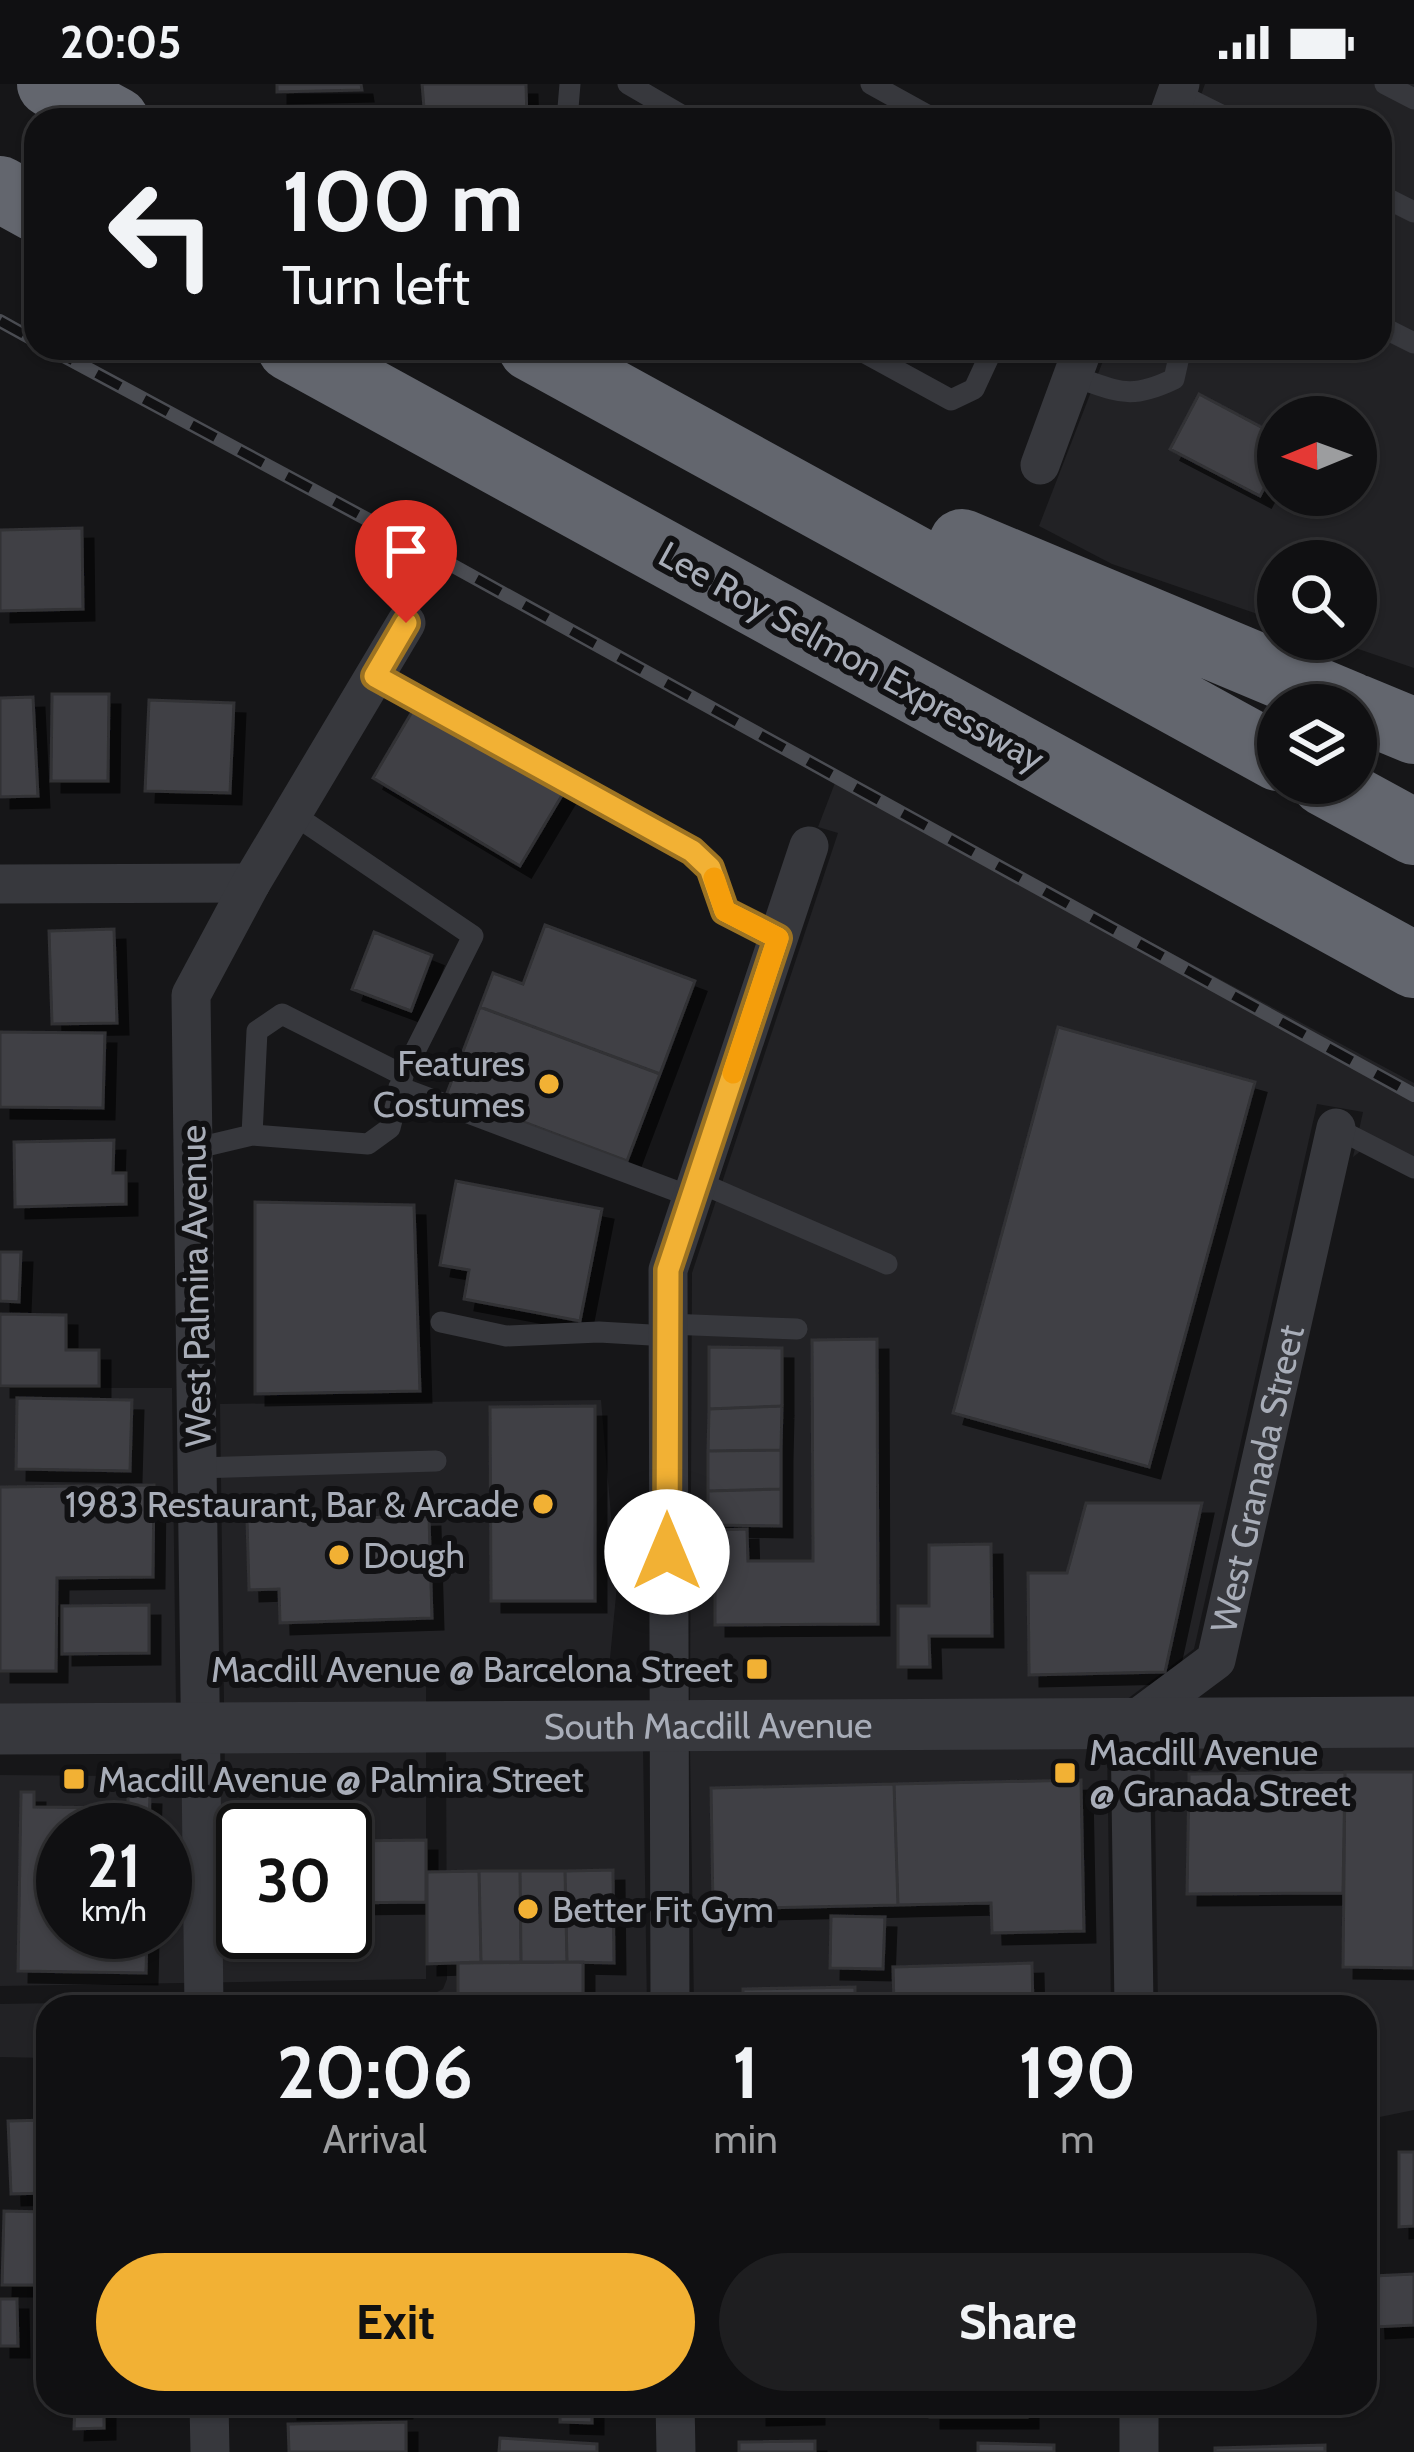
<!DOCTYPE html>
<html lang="en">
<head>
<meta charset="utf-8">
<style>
  body { margin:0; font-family:Cabin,sans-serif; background:#1e1e20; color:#f1f3f6; height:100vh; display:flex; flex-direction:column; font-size:45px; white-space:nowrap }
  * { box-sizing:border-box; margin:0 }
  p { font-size:39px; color:#9c9d9f }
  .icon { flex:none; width:66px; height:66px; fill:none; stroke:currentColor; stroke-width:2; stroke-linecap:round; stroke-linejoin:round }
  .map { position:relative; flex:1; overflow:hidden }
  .panel { position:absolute; left:36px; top:1911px; width:1341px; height:420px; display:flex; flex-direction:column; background:#101012; border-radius:36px; box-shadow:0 3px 9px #0004,0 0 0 3px #303032 }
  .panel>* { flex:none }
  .top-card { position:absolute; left:24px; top:24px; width:1368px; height:252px; border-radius:36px; box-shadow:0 3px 9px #0004,0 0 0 3px #303032; background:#101012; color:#f1f3f6; overflow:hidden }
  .needle { width:78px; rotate:269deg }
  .fabs { position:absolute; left:1257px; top:312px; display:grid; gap:24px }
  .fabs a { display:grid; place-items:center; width:120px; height:120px; border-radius:50%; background:#101012; box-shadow:0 3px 9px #0004,0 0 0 3px #303032; font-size:60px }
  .speed { position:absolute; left:36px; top:1719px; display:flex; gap:24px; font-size:60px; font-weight:700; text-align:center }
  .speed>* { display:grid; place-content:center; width:156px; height:156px; border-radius:50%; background:#101012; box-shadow:0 3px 9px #0004,0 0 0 3px #303032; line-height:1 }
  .speed small { font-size:30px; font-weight:400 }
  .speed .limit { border:6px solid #111; border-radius:18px; background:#fff; color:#111 }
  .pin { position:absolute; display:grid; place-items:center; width:102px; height:102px; color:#fff; margin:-123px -51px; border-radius:50% 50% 50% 0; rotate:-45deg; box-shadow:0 0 12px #0007 }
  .pin .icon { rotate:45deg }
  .me { position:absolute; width:132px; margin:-66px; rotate:0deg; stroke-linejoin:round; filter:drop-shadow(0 0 9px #0008) }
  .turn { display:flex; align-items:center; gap:42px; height:252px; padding:0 60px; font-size:54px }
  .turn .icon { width:156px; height:156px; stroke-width:2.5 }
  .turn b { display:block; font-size:84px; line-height:102px }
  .eta { display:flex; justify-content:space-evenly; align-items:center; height:204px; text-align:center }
  .eta b { font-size:72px; font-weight:700; line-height:84px }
  .button { display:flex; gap:24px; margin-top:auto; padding:24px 60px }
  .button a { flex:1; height:138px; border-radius:72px; background:#f2b134; color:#111; font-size:48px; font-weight:700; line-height:138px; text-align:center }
  .button a+a { background:#1e1e20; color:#f1f3f6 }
  .status { display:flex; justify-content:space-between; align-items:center; height:84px; padding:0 60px; background:#101012; direction:ltr }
  .status svg { height:33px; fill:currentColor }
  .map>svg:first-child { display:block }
  .built { fill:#222225; fill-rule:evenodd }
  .building { fill:#404145; stroke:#303034; stroke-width:3; filter:url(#shadow) }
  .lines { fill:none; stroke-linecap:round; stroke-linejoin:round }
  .service { stroke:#37383d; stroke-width:21 }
  .minor { stroke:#37383d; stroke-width:39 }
  .tertiary { stroke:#37383d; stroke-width:51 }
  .motorway { stroke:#63666e; stroke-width:66 }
  .rail-casing { stroke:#4a4c52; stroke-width:14 }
  .rail { stroke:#111113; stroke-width:9; stroke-dasharray:27; stroke-linecap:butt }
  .route-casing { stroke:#9d7322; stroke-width:30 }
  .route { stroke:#f2b134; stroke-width:21 }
  .slow { stroke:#f59e0b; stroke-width:21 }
  .poi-dot { fill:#f2b134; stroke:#111113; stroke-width:4.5 }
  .labels { text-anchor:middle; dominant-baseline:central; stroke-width:12; stroke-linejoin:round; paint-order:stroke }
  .street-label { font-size:36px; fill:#a8adb8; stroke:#111113 }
  .poi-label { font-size:36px; fill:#a8adb8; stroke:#111113; text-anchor:start }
</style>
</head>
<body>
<div class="status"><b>20:05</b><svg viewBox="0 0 49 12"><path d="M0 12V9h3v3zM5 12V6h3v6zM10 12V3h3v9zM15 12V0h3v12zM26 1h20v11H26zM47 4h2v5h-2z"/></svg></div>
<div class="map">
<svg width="1414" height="2368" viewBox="0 0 1414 2368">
  <defs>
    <filter id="shadow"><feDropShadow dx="11" dy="11" stdDeviation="0" flood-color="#0009"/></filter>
  </defs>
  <rect width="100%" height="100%" fill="#161618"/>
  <path class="built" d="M 1205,0 L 1414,0 L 1414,584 L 1329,555 L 1356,555 L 1356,477 L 1278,477 L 1278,537 L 1112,480 L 1039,442 L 1108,264 L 1380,264 L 1380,36 L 1192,36 ZM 1278,333 L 1356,333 L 1356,411 L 1278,411 Z
    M 838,691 L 1414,999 L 1414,1085 L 1362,1066 L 1353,1073 L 1363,1028 L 1317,1020 L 1194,1565 L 1122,1619 L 690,1620 L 692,1189 L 838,749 L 818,743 Z
    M 0,1304 L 172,1304 L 176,1623 L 0,1624 Z
    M 601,1316 L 617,1501 L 609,1585 L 426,1587 L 426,1895 L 0,1902 L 0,1691 L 225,1693 L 220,1320 ZM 63,1746 L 165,1746 L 165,1848 L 63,1848 ZM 243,1746 L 345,1746 L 345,1848 L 243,1848 Z
    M 1154,1660 L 1414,1660 L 1414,2026 L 1365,2036 L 1365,1923 L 1158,1923 Z
    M 1107,1661 L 1111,1923 L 694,1923 L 690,1662 Z
    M 643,1662 L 647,1923 L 227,1923 L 227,1916 L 427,1913 L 443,1905 L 447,1895 L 446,1664 Z
    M 180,1917 L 180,1923 L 48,1923 L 48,1974 L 0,1973 L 0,1920 Z"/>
  <path class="building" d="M 277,0 L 361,0 L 362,6 L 277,8 Z
    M 422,0 L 526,0 L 527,36 L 425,36 Z
    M 1199,310 L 1278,352 L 1278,378 L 1260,412 L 1170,365 Z
    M 82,444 L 83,525 L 0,527 L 0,446 Z
    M 52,610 L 109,610 L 108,697 L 51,697 Z
    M 33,613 L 38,712 L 0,713 L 0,614 Z
    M 149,616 L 234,619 L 230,709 L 145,707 Z
    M 416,621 L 564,708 L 520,782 L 373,694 Z
    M 545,841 L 695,897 L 660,990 L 480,923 L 493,889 L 523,900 Z
    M 114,845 L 117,939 L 52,940 L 49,847 Z
    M 374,848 L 432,871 L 411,927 L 352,905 Z
    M 480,923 L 660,990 L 627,1077 L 447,1009 Z
    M 1058,943 L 1255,998 L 1149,1383 L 953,1329 Z
    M 0,948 L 105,949 L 103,1024 L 0,1023 Z
    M 114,1056 L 113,1089 L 126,1089 L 126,1120 L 15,1123 L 14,1058 Z
    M 456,1097 L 602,1125 L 580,1237 L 464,1215 L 469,1186 L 440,1181 Z
    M 255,1118 L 414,1121 L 420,1307 L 255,1310 Z
    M 0,1168 L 21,1168 L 19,1218 L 0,1217 Z
    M 0,1230 L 66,1231 L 66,1266 L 99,1266 L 99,1302 L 0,1302 Z
    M 877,1255 L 878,1540 L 715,1541 L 715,1446 L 747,1445 L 748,1477 L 813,1477 L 812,1256 Z
    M 709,1263 L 782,1264 L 782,1322 L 709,1325 Z
    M 17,1314 L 132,1316 L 130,1387 L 16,1385 Z
    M 595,1322 L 595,1517 L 491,1517 L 490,1323 Z
    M 782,1322 L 781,1366 L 708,1367 L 709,1325 Z
    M 781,1366 L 781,1405 L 708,1407 L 708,1367 Z
    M 154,1401 L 153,1493 L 57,1494 L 56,1587 L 0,1587 L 0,1403 Z
    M 781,1405 L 781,1442 L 708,1441 L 708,1407 Z
    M 1086,1419 L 1202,1419 L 1165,1588 L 1029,1591 L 1028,1489 L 1067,1489 Z
    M 429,1432 L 432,1534 L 280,1539 L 279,1505 L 249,1506 L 247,1437 Z
    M 991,1460 L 992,1552 L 929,1552 L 930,1583 L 898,1583 L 898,1522 L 929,1522 L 929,1461 Z
    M 149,1521 L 149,1569 L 62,1570 L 62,1522 Z
    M 1345,1688 L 1343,1809 L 1187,1810 L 1189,1690 Z
    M 1345,1688 L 1414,1688 L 1414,1884 L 1343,1883 Z
    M 1081,1696 L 1084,1847 L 992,1849 L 991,1819 L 898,1821 L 894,1700 Z
    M 894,1700 L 898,1821 L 713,1825 L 711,1704 Z
    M 21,1708 L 34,1708 L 34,1723 L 128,1724 L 128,1709 L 150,1710 L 149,1746 L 63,1746 L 63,1848 L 147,1848 L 146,1889 L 18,1887 Z
    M 426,1756 L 426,1818 L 345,1819 L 345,1757 Z
    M 613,1786 L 614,1879 L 567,1878 L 565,1787 Z
    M 479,1787 L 520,1787 L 521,1878 L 481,1878 Z
    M 479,1787 L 481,1878 L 427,1880 L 427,1788 Z
    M 520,1787 L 565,1787 L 567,1878 L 521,1878 Z
    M 831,1832 L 885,1833 L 883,1885 L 830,1884 Z
    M 458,1879 L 583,1878 L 583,1923 L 458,1923 Z
    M 1032,1879 L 1033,1923 L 894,1923 L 893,1883 Z
    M 855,1903 L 855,1923 L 743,1923 L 743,1905 Z
    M 342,1912 L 342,1923 L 263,1923 L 263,1913 Z
    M 48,2036 L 48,2109 L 11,2110 L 8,2037 Z
    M 1399,2068 L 1414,2068 L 1414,2142 L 1399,2143 Z
    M 4,2127 L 48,2128 L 48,2201 L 2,2201 Z
    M 1414,2190 L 1414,2241 L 1375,2243 L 1373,2192 Z
    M 0,2215 L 17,2215 L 18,2262 L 0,2262 Z
    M 75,2319 L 104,2319 L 104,2344 L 74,2345 Z
    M 287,2319 L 401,2319 L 401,2323 L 287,2324 Z
    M 560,2319 L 592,2319 L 592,2339 L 560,2338 Z
    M 756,2319 L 813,2319 L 813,2329 L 756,2330 Z
    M 930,2319 L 1027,2319 L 1027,2333 L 930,2333 Z
    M 406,2338 L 406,2368 L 289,2368 L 288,2340 Z
    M 500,2354 L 597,2360 L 597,2368 L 499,2368 Z
    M 815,2357 L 815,2368 L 739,2368 L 739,2358 Z
    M 978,2359 L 1054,2361 L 1054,2368 L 978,2368 Z
    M 1325,2361 L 1325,2368 L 1215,2368 L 1215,2364 Z"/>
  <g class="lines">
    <path class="service" d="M 628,0 L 690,36
      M 871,0 L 936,36
      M 1385,0 L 1414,15
      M 1177,9 L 1231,36
      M 567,36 L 570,0
      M 1380,111 L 1414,128
      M 1380,242 L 1414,259
      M 856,264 L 951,316 L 974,305 L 993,264
      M 1072,292 C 1119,307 1128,317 1174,295 L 1181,264
      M 375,592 L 692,767 L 710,784 L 725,827 L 778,854
      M 399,1003 L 692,1113
      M 1336,1044 L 1414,1084
      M 252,1051 L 257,947 L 282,930 L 403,991 L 473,852 L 293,730
      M 193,1065 L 252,1051 L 368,1060 L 390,1044 L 403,992
      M 698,1098 L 887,1180
      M 441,1238 L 506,1252 L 599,1248 L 668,1252
      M 668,1240 L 797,1245
      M 197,1384 L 436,1377"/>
    <g class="minor">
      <path d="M 1167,36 L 1180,0"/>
      <path d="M 1040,381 L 1083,264"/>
      <path d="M 0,800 L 251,799"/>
      <path d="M 204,1923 L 191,911 L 251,799 L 406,539"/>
      <path d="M 670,1923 L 668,1186 L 809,762"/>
      <path id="s1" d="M 1134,1923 L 1130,1640 L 1216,1576 L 1336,1044"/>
      <path d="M 209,2319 L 210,2368"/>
      <path d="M 675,2319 L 676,2368"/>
      <path d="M 1139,2319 L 1139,2368"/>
    </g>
    <path class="tertiary" id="s2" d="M 0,1645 L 1414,1638"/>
    <path class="motorway" d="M 50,0 L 116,36
      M 0,105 L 36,125
      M 290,264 L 1414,881
      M 531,264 L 1278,674
      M 962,458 L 1351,621
      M 1356,623 L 1414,647
      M 1324,699 L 1414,748"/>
    <g class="rail-casing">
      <path id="rail" d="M 0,237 L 36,257
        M 49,264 L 428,468 L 1414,1011"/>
    </g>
    <use href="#rail" class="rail"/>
  </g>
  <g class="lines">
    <g class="route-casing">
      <path id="route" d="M 406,539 L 375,592 L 692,767 L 710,784 L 725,827 L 778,854 L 668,1186 L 667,1468"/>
    </g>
    <use href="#route" class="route"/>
    <path class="slow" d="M 714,794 L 725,827 L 778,854 L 733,989"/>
  </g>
  <g class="poi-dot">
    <circle cx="549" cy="1000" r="12"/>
    <circle cx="543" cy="1420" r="12"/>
    <circle cx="339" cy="1471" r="12"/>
    <rect x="745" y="1573" width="24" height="24" rx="6"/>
    <rect x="1053" y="1677" width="24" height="24" rx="6"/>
    <rect x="62" y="1683" width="24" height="24" rx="6"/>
    <circle cx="528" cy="1825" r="12"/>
  </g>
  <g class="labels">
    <g class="street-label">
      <text transform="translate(852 572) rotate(29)">Lee Roy Selmon Expressway</text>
      <text transform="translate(195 1202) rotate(-91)">West Palmira Avenue</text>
      <text stroke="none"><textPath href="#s1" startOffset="576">West Granada Street</textPath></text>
      <text stroke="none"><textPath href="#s2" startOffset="708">South Macdill Avenue</textPath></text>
    </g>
    <g class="poi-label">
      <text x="525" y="979" text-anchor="end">Features<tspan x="525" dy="41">Costumes</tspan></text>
      <text x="519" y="1420" text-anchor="end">1983 Restaurant, Bar &amp; Arcade</text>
      <text x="363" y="1471">Dough</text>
      <text x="733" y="1585" text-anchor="end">Macdill Avenue @ Barcelona Street</text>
      <text x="1089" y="1668">Macdill Avenue<tspan x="1089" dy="41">@ Granada Street</tspan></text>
      <text x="98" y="1695">Macdill Avenue @ Palmira Street</text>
      <text x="552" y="1825">Better Fit Gym</text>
    </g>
  </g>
</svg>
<div class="fabs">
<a><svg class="needle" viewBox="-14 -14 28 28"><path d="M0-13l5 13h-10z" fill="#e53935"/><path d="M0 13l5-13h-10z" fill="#9c9d9f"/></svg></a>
<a><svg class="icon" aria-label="search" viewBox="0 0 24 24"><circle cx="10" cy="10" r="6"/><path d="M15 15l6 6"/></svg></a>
<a><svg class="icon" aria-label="layers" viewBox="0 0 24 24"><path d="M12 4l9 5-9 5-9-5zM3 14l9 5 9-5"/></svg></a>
</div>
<div class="speed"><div>21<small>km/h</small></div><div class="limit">30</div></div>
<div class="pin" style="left:406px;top:539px;background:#d93025"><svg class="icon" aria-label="arrive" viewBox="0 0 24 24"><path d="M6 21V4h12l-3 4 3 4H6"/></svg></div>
<svg class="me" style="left:667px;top:1468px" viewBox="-20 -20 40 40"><circle r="19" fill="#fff"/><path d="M0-13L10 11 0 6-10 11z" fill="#f2b134"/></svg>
<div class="top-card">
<div class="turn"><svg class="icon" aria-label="left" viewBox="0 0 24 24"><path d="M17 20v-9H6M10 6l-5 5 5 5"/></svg><div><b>100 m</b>Turn left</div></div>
</div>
<section class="panel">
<div class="eta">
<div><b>20:06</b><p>Arrival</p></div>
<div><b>1</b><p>min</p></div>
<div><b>190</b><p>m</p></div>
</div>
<div class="button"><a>Exit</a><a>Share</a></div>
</section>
</div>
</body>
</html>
